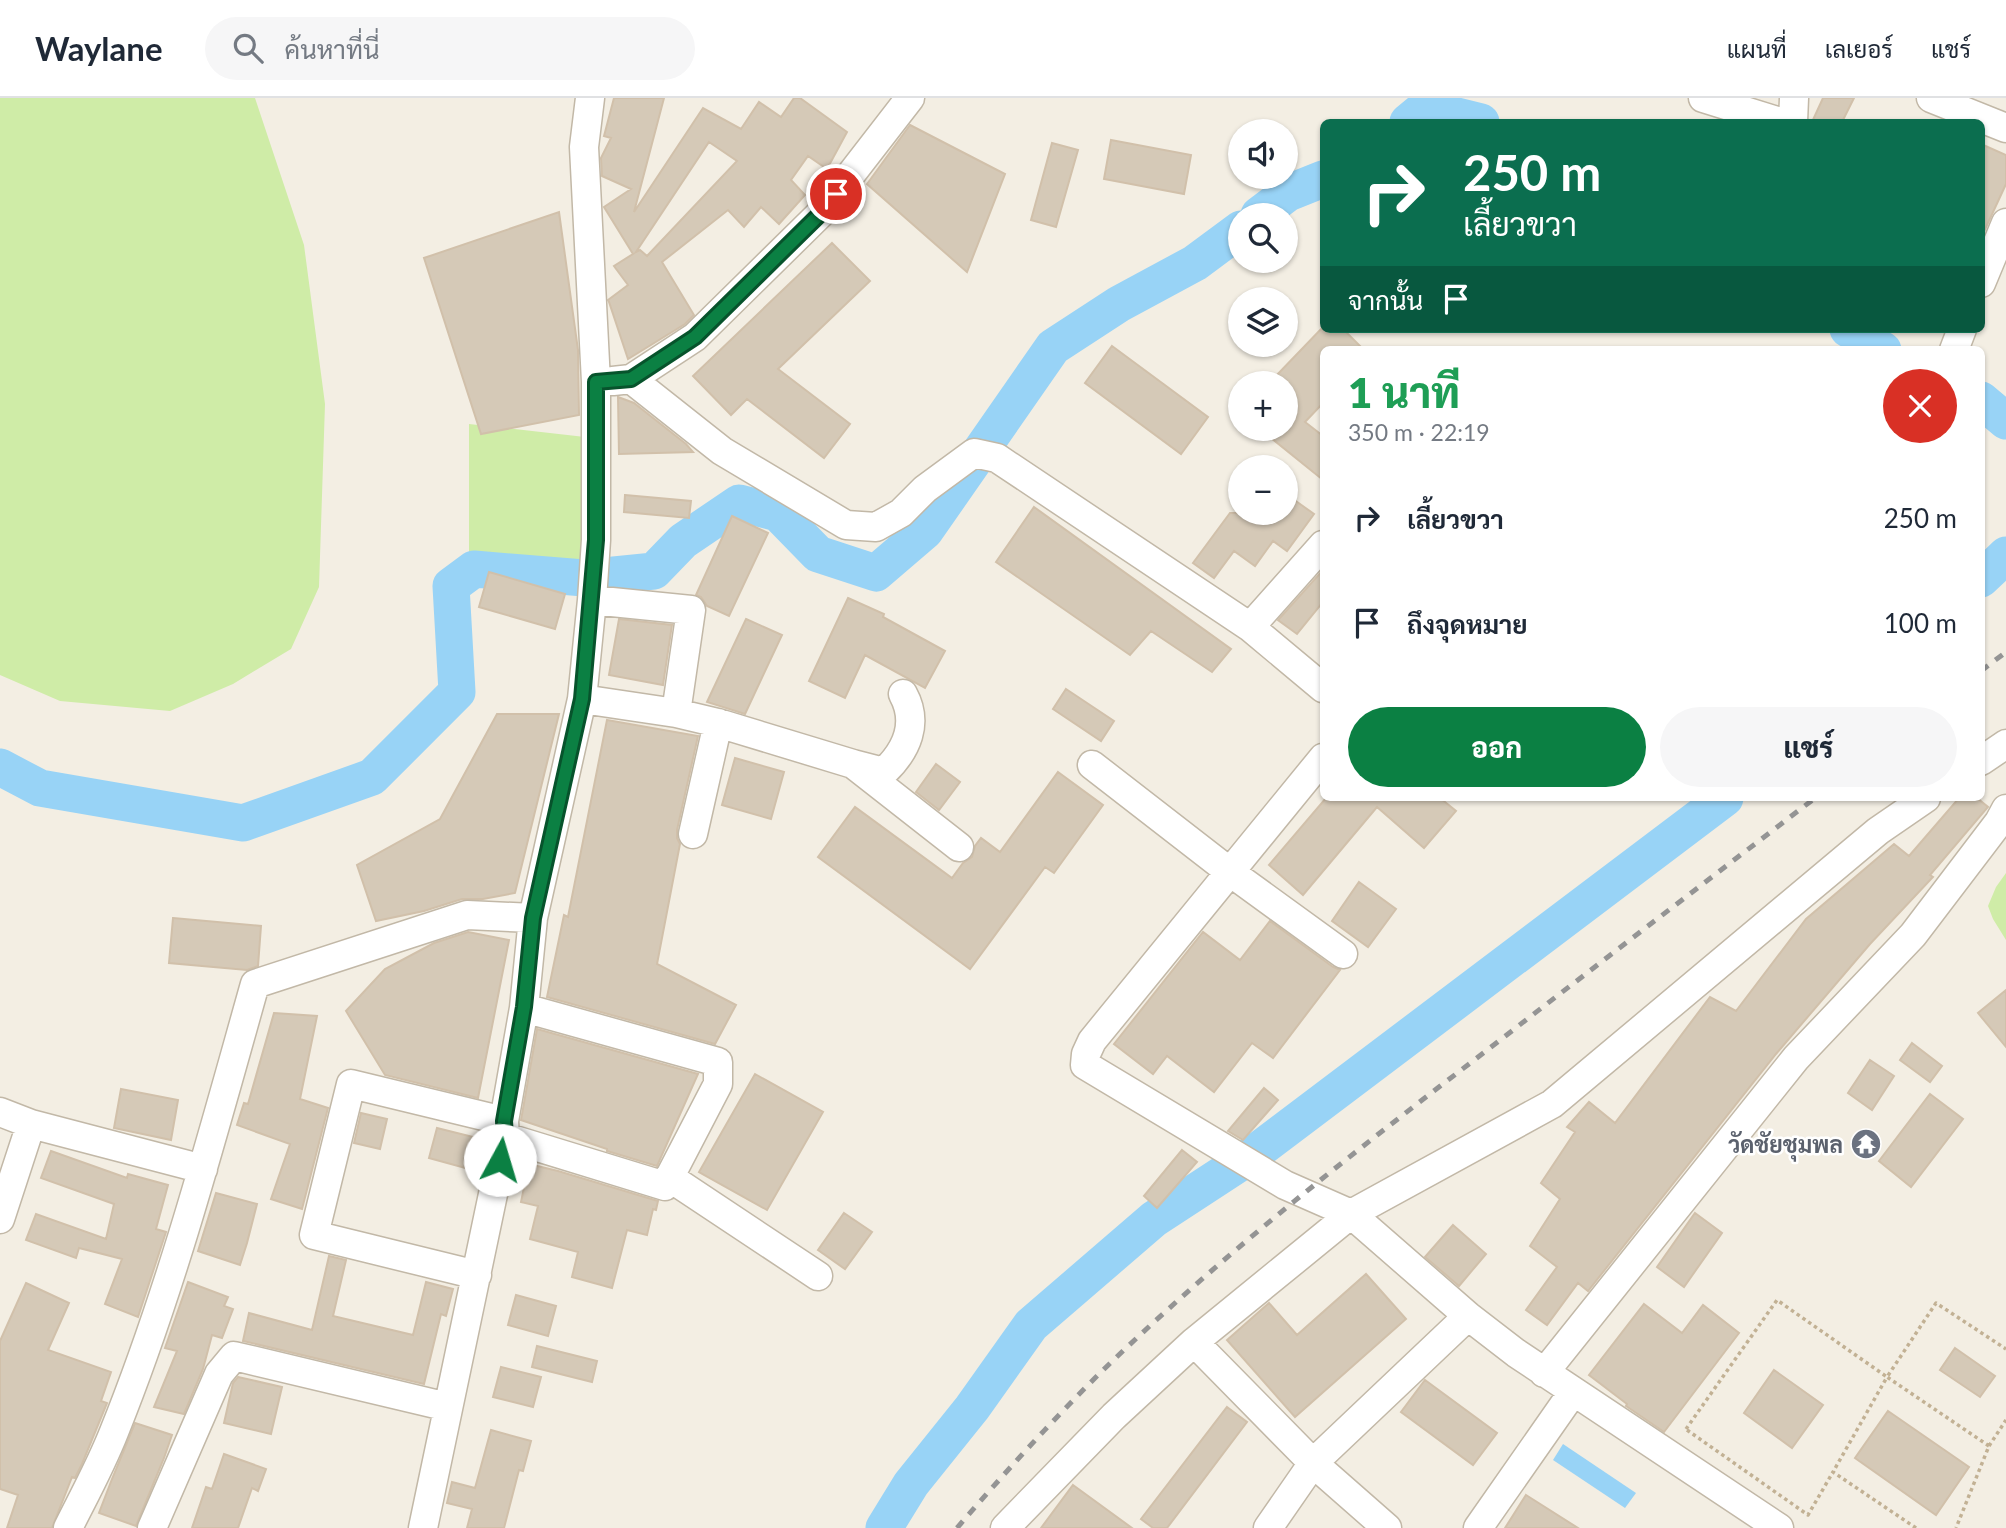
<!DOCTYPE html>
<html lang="th">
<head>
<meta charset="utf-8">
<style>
  body { margin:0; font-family:Lato,Sarabun,sans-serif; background:#f6f6f7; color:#1f2937; height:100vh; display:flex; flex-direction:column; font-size:26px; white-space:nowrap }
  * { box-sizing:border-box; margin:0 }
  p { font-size:23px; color:#747a83 }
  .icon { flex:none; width:38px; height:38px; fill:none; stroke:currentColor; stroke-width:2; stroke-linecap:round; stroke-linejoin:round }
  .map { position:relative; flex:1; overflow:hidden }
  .drawer { position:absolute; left:1320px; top:248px; width:665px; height:455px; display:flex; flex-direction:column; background:#fff; border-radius:10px; box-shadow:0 2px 5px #0004 }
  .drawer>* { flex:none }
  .hud { position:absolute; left:1320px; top:21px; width:665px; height:214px; border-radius:10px; box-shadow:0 2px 5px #0004; background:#0b6e4f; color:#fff; overflow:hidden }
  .controls { position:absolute; left:1228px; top:21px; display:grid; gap:14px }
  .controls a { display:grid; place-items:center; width:70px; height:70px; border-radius:50%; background:#fff; box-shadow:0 2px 5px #0004; font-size:35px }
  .pin { position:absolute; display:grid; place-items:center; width:60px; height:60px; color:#fff; margin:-30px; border:4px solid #fff; border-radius:50%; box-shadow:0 2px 7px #0007 }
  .me { position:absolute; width:77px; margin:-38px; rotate:6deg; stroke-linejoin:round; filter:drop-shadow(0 0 5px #0008) }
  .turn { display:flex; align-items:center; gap:24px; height:147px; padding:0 28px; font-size:32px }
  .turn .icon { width:91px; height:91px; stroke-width:2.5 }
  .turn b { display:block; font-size:49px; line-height:60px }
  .then { display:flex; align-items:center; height:66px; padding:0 28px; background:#0003; gap:14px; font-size:26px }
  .round { display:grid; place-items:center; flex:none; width:74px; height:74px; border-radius:37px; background:#f6f6f7 }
  .summary { display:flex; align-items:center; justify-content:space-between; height:119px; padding:0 28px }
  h1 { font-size:42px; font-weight:800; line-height:52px; color:#1e9e55 }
  .button { display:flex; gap:14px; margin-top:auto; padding:14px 28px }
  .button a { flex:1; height:80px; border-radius:42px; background:#0b8043; color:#fff; font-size:28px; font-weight:800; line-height:80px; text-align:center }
  .button a+a { background:#f6f6f7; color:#1f2937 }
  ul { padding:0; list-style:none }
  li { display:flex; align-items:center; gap:21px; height:105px; padding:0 28px }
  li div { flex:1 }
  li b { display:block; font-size:26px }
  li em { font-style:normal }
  header { display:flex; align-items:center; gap:42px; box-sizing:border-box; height:98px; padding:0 35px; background:#fff; border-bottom:2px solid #e0e1e3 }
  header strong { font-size:33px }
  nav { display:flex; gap:38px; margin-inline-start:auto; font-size:24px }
  .search { width:490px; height:63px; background:#f6f6f7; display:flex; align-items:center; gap:18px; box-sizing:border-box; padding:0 24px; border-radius:38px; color:#747a83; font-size:26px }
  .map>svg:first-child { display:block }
  .green { fill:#cfeca7 }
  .water { fill:#98d3f6 }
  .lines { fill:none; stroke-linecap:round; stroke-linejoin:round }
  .river { stroke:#98d3f6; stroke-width:37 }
  .building { fill:#d5c9b7; stroke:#d1c0aa; stroke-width:2; fill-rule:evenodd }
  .minor-casing { stroke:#c2b8a7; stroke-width:31 }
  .path { stroke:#c2b194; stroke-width:3.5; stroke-dasharray:3.5 3.5; stroke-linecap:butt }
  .minor { stroke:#fff; stroke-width:28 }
  .rail { stroke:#949494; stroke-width:5; stroke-dasharray:9 9; stroke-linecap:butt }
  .route-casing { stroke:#07532c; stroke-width:18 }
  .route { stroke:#0b8043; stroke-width:12 }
  .labels { text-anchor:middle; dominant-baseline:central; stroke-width:5; stroke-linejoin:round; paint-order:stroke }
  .worship-label { font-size:23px; font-weight:bold; fill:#5b616d; stroke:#fff; text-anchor:end }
</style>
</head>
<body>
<header>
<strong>Waylane</strong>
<div class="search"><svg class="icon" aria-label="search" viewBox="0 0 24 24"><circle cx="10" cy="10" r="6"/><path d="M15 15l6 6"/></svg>ค้นหาที่นี่</div>
<nav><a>แผนที่</a><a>เลเยอร์</a><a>แชร์</a></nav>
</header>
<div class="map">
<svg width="2006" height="1430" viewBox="0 0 2006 1430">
  <rect width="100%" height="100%" fill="#f3eee3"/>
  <path class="green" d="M 0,0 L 255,0 L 304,147 L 325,306 L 319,489 L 291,551 L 233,586 L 170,613 L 60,603 L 0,577 Z
    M 469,326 L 585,339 L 584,480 L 469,466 Z
    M 2006,775 L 2006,842 L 1993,821 L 1988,808 L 1996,789 Z"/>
  <path class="water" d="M 1563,1346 L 1636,1395 L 1625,1410 L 1553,1362 Z"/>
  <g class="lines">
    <path class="river" d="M 1408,24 L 1425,10 L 1481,24
      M 1259,117 L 1288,95 L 1323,81
      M 1848,231 L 1883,252
      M 1981,302 L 2006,323
      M 1981,481 L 2006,457
      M 0,669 L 40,690 L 243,725 L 372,679 L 457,594 L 451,488 L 474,471 L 584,480 L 654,473 L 683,443 L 739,405 L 778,415 L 818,456 L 876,475 L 925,433 L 1053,249 L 1119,206 L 1195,165 L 1241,131
      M 884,1430 L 911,1386 L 972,1310 L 1031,1227 L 1154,1121 L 1252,1057 L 1725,700"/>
  </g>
  <path class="building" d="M 614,0 L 664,0 L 634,114 L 703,10 L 741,31 L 759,4 L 781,19 L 794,0 L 800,0 L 847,34 L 827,71 L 808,58 L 791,82 L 805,97 L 779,126 L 761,109 L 744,129 L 728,112 L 662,164 L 694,217 L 685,226 L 628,261 L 609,204 L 608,202 L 628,187 L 614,168 L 633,156 L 604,109 L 631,91 L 602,78 L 601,60 L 611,40 L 604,38 ZM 709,44 L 737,63 L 647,158 L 640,152 L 636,154 Z
    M 1823,0 L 1854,0 L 1842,24 L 1812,24 Z
    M 910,27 L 1005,76 L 967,174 L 867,86 Z
    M 1111,42 L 1191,57 L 1184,96 L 1104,81 Z
    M 1052,45 L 1078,52 L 1056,129 L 1031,122 Z
    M 1981,46 L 2006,57 L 2006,86 L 1981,140 Z
    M 559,114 L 578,252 L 579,317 L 481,336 L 424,160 Z
    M 832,145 L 870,183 L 778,271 L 850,326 L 824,360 L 747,301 L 731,317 L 693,278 Z
    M 1323,229 L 1323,231 L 1343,231 L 1364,252 L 1323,252 L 1323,305 L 1305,324 L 1323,338 L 1323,382 L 1260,331 L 1286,331 L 1286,285 L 1280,285 L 1274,280 Z
    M 1112,248 L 1208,319 L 1181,356 L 1085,285 Z
    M 618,299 L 634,305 L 686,346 L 693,354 L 619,356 Z
    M 1286,396 L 1314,416 L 1287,453 L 1273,443 L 1255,468 L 1234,453 L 1214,480 L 1193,465 L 1230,415 L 1286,415 Z
    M 625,397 L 691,403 L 689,420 L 624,414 Z
    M 1034,409 L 1231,551 L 1212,574 L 1151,533 L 1130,557 L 996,464 Z
    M 732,418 L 768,435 L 729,518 L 707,508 L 701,499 L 696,497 Z
    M 1323,472 L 1323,504 L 1297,536 L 1278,522 Z
    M 489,474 L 565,496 L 555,531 L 479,509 Z
    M 848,500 L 884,516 L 883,519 L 945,553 L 925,590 L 865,557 L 845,600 L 809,583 Z
    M 619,521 L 672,527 L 663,587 L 609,577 Z
    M 746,521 L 782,537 L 745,616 L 707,604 Z
    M 1066,591 L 1114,623 L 1101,643 L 1053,611 Z
    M 497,616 L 559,616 L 515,795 L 483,801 L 462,801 L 424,813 L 376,823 L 357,767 L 440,721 Z
    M 607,622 L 698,638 L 677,732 L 677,740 L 680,746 L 657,866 L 736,907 L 715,946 L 547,899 L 564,817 L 568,819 Z
    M 735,660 L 784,674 L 771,721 L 722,707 Z
    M 936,666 L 960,684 L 939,712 L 916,694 Z
    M 1058,674 L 1103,707 L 1054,775 L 1045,769 L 970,871 L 818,759 L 855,709 L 952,780 L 963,765 L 972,759 L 975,748 L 981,740 L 1000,754 Z
    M 1326,700 L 1440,700 L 1456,713 L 1424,750 L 1377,709 L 1303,797 L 1269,767 Z
    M 1959,700 L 1977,700 L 1988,709 L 1930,777 L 1933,779 L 1870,846 L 1776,956 L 1588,1193 L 1578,1185 L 1547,1227 L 1526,1212 L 1557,1169 L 1530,1148 L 1560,1101 L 1541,1085 L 1575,1034 L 1567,1029 L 1589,1004 L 1615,1025 L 1710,899 L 1736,913 L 1806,821 L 1894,746 L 1909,758 Z
    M 1359,784 L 1396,811 L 1368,849 L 1332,823 Z
    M 173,820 L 261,828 L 258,868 L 247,872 L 169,865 Z
    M 1270,823 L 1333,869 L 1340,872 L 1273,960 L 1252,945 L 1214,994 L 1167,958 L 1153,976 L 1114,946 L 1203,834 L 1240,862 Z
    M 468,834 L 509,842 L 478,1000 L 385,977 L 346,913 L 385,871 L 434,845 Z
    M 2006,892 L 2006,949 L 1978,915 Z
    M 274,915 L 317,918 L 300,1001 L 328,1010 L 302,1111 L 271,1101 L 290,1046 L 237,1027 L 244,1005 L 248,1006 Z
    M 537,931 L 698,976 L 657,1068 L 607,1053 L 607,1051 L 521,1022 Z
    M 1912,945 L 1942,968 L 1930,984 L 1900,962 Z
    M 1870,962 L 1894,978 L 1872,1012 L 1848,995 Z
    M 755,976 L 823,1014 L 767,1112 L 699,1074 Z
    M 1264,990 L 1278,1002 L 1243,1042 L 1228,1033 Z
    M 121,991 L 178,1002 L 171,1042 L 114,1030 Z
    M 1930,996 L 1963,1021 L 1911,1089 L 1879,1063 Z
    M 361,1015 L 387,1021 L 380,1051 L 354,1045 Z
    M 437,1030 L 477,1040 L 469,1071 L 429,1060 Z
    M 1182,1052 L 1197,1064 L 1157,1110 L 1144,1098 Z
    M 51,1053 L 127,1080 L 128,1076 L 168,1087 L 156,1131 L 166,1134 L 138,1219 L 105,1206 L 122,1161 L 79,1150 L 76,1160 L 26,1142 L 36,1116 L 106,1141 L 114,1106 L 41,1080 Z
    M 529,1066 L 558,1073 L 658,1103 L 656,1112 L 653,1111 L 647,1137 L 627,1132 L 612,1190 L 572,1179 L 578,1154 L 530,1141 L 538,1108 L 521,1104 Z
    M 216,1095 L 257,1106 L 247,1145 L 240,1167 L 198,1153 Z
    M 844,1115 L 872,1134 L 845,1171 L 818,1152 Z
    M 1695,1115 L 1722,1135 L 1684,1189 L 1657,1169 Z
    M 1453,1127 L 1486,1156 L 1459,1188 L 1425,1159 Z
    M 329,1158 L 346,1162 L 333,1218 L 413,1237 L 426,1184 L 453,1191 L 446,1218 L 441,1216 L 424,1286 L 243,1243 L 249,1215 L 312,1232 Z
    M 1366,1176 L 1406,1221 L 1295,1319 L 1227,1242 L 1269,1205 L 1297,1237 Z
    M 188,1184 L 228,1199 L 224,1208 L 233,1211 L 222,1240 L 212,1237 L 203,1271 L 184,1316 L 154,1309 L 177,1253 L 165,1250 Z
    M 26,1185 L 69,1205 L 48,1252 L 111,1274 L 101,1303 L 107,1305 L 82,1366 L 75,1380 L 72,1379 L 52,1430 L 7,1430 L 18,1397 L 0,1391 L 0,1243 Z
    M 516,1197 L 556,1208 L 548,1238 L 508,1227 Z
    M 1644,1206 L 1682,1235 L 1703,1207 L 1739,1235 L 1664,1334 L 1626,1308 L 1627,1306 L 1589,1277 Z
    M 537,1248 L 597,1263 L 592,1284 L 532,1269 Z
    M 1955,1250 L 1995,1278 L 1980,1299 L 1940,1272 Z
    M 501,1269 L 541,1279 L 533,1309 L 493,1299 Z
    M 1774,1272 L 1823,1307 L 1792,1350 L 1744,1315 Z
    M 238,1279 L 282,1289 L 271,1336 L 224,1325 L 233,1285 Z
    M 1425,1282 L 1497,1335 L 1473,1367 L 1401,1314 Z
    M 1227,1309 L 1247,1324 L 1167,1430 L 1153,1430 L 1141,1421 Z
    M 1888,1313 L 1969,1369 L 1936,1417 L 1855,1360 Z
    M 135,1325 L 172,1337 L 164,1360 L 136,1428 L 99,1415 L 112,1381 Z
    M 491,1332 L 531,1343 L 523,1373 L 519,1372 L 504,1430 L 467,1430 L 472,1411 L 447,1405 L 452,1384 L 475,1390 Z
    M 224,1356 L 266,1371 L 258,1393 L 252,1390 L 238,1430 L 192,1430 L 206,1389 L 212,1391 Z
    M 1073,1387 L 1132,1430 L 1041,1430 Z
    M 1526,1397 L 1578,1430 L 1505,1430 Z"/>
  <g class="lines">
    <g class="minor-casing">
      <path id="minor" d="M 1703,0 L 1780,24
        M 1931,0 L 2006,30
        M 1793,24 L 1794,0
        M 1981,185 L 2006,125
        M 1954,252 L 1962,231
        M 631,281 L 722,353 L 846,427 L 876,429 L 901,415 L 925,391 L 974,355 L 997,360 L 1250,529
        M 613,283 L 631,281 L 695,239 L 821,115 L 910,0
        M 1323,447 L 1250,529 L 1323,590
        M 592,502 L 691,512 L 676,615
        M 903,596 C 919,625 907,652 884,674 L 853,666 L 959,749
        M 582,601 L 676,615 L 718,625 L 853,666
        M 1323,660 L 1092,943 L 1086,956 L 1085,967 L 1285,1087 L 1351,1116 L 1468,1218 L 1516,1255 L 1779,1430
        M 1981,663 L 2006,646
        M 1092,667 L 1230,774 L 1343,856
        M 693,736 L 718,625
        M 0,1014 L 31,1026 L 203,1071
        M 505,1039 L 665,1088 L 718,986 L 718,964 L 524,910
        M 669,1079 L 818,1178
        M 0,1121 L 31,1026
        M 477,1177 L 314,1137 L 351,986 L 504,1023
        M 1544,1275 L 1796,960 L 1913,837 L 1999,724 L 2006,711
        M 68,1430 C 84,1398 101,1367 114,1334 C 172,1190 213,1035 255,886 L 467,817 L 533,820
        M 152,1430 L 219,1276 L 234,1258 L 448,1309
        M 423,1430 L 505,1039 L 504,1023 L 524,910 L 533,820 L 582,601 L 592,502 L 596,442 L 596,284 L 584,49 L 590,0
        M 1005,1430 L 1114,1318 L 1194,1244
        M 1268,1430 L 1313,1365 L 1194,1244 L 1351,1116 L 1552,1006 L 1878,733 L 1926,700
        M 1387,1430 L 1313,1365 L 1468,1218
        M 1478,1430 L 1573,1294"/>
    </g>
    <path class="path" d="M 1686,1331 L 1777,1202 L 1887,1279 L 1936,1205 L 2006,1251
      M 1687,1332 L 1808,1417 L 1833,1374
      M 1989,1348 L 2006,1322
      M 1916,1430 L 1833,1374 L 1887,1279 L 1989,1348 L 1956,1430"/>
    <use href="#minor" class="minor"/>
    <path class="rail" d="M 1981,573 L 2006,554
      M 957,1430 C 1001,1379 1047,1328 1095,1280 C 1215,1162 1349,1058 1482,956 C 1593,870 1704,785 1815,700"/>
  </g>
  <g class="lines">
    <g class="route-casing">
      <path id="route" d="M 500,1062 L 505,1039 L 504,1023 L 524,909 L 533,820 L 582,601 L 596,442 L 596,284 L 631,281 L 695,239 L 821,115 L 836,96"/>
    </g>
    <use href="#route" class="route"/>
  </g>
  <defs>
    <g id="temple-disc" transform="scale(1.575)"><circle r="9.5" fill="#6b7280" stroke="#fff"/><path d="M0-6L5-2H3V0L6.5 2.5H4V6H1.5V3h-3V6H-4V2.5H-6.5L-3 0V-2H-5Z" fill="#fff"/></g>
  </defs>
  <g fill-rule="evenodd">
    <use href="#temple-disc" x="1866" y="1046"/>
  </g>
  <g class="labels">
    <g class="worship-label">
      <text x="1843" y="1046">วัดชัยชุมพล</text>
    </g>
  </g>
</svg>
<div class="controls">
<a><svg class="icon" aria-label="sound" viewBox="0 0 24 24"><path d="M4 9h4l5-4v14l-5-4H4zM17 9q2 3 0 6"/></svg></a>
<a><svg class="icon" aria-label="search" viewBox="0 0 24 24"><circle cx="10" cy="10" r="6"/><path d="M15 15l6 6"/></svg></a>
<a><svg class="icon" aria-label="layers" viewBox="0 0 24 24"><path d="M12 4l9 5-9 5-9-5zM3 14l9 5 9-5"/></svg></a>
<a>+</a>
<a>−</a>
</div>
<div class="pin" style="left:836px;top:96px;background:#d93025"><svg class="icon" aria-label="arrive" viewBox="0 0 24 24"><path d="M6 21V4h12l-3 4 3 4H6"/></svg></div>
<svg class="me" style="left:500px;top:1062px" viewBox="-20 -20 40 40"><circle r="19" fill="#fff"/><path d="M0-13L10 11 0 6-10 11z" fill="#0b8043"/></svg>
<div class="hud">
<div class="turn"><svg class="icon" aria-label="right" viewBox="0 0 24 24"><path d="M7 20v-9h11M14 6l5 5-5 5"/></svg><div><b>250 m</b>เลี้ยวขวา</div></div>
<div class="then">จากนั้น<svg class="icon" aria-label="arrive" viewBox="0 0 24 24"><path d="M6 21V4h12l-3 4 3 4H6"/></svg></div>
</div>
<section class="drawer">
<div class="summary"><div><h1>1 นาที</h1><p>350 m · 22:19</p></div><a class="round" style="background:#d93025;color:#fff"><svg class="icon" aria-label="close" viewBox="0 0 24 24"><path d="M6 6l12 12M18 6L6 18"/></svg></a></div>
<ul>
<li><svg class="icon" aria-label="right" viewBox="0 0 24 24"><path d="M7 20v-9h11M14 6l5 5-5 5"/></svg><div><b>เลี้ยวขวา</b></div><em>250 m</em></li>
<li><svg class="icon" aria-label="arrive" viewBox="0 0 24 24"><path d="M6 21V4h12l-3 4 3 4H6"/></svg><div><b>ถึงจุดหมาย</b></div><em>100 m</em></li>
</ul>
<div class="button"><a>ออก</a><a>แชร์</a></div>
</section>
</div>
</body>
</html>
